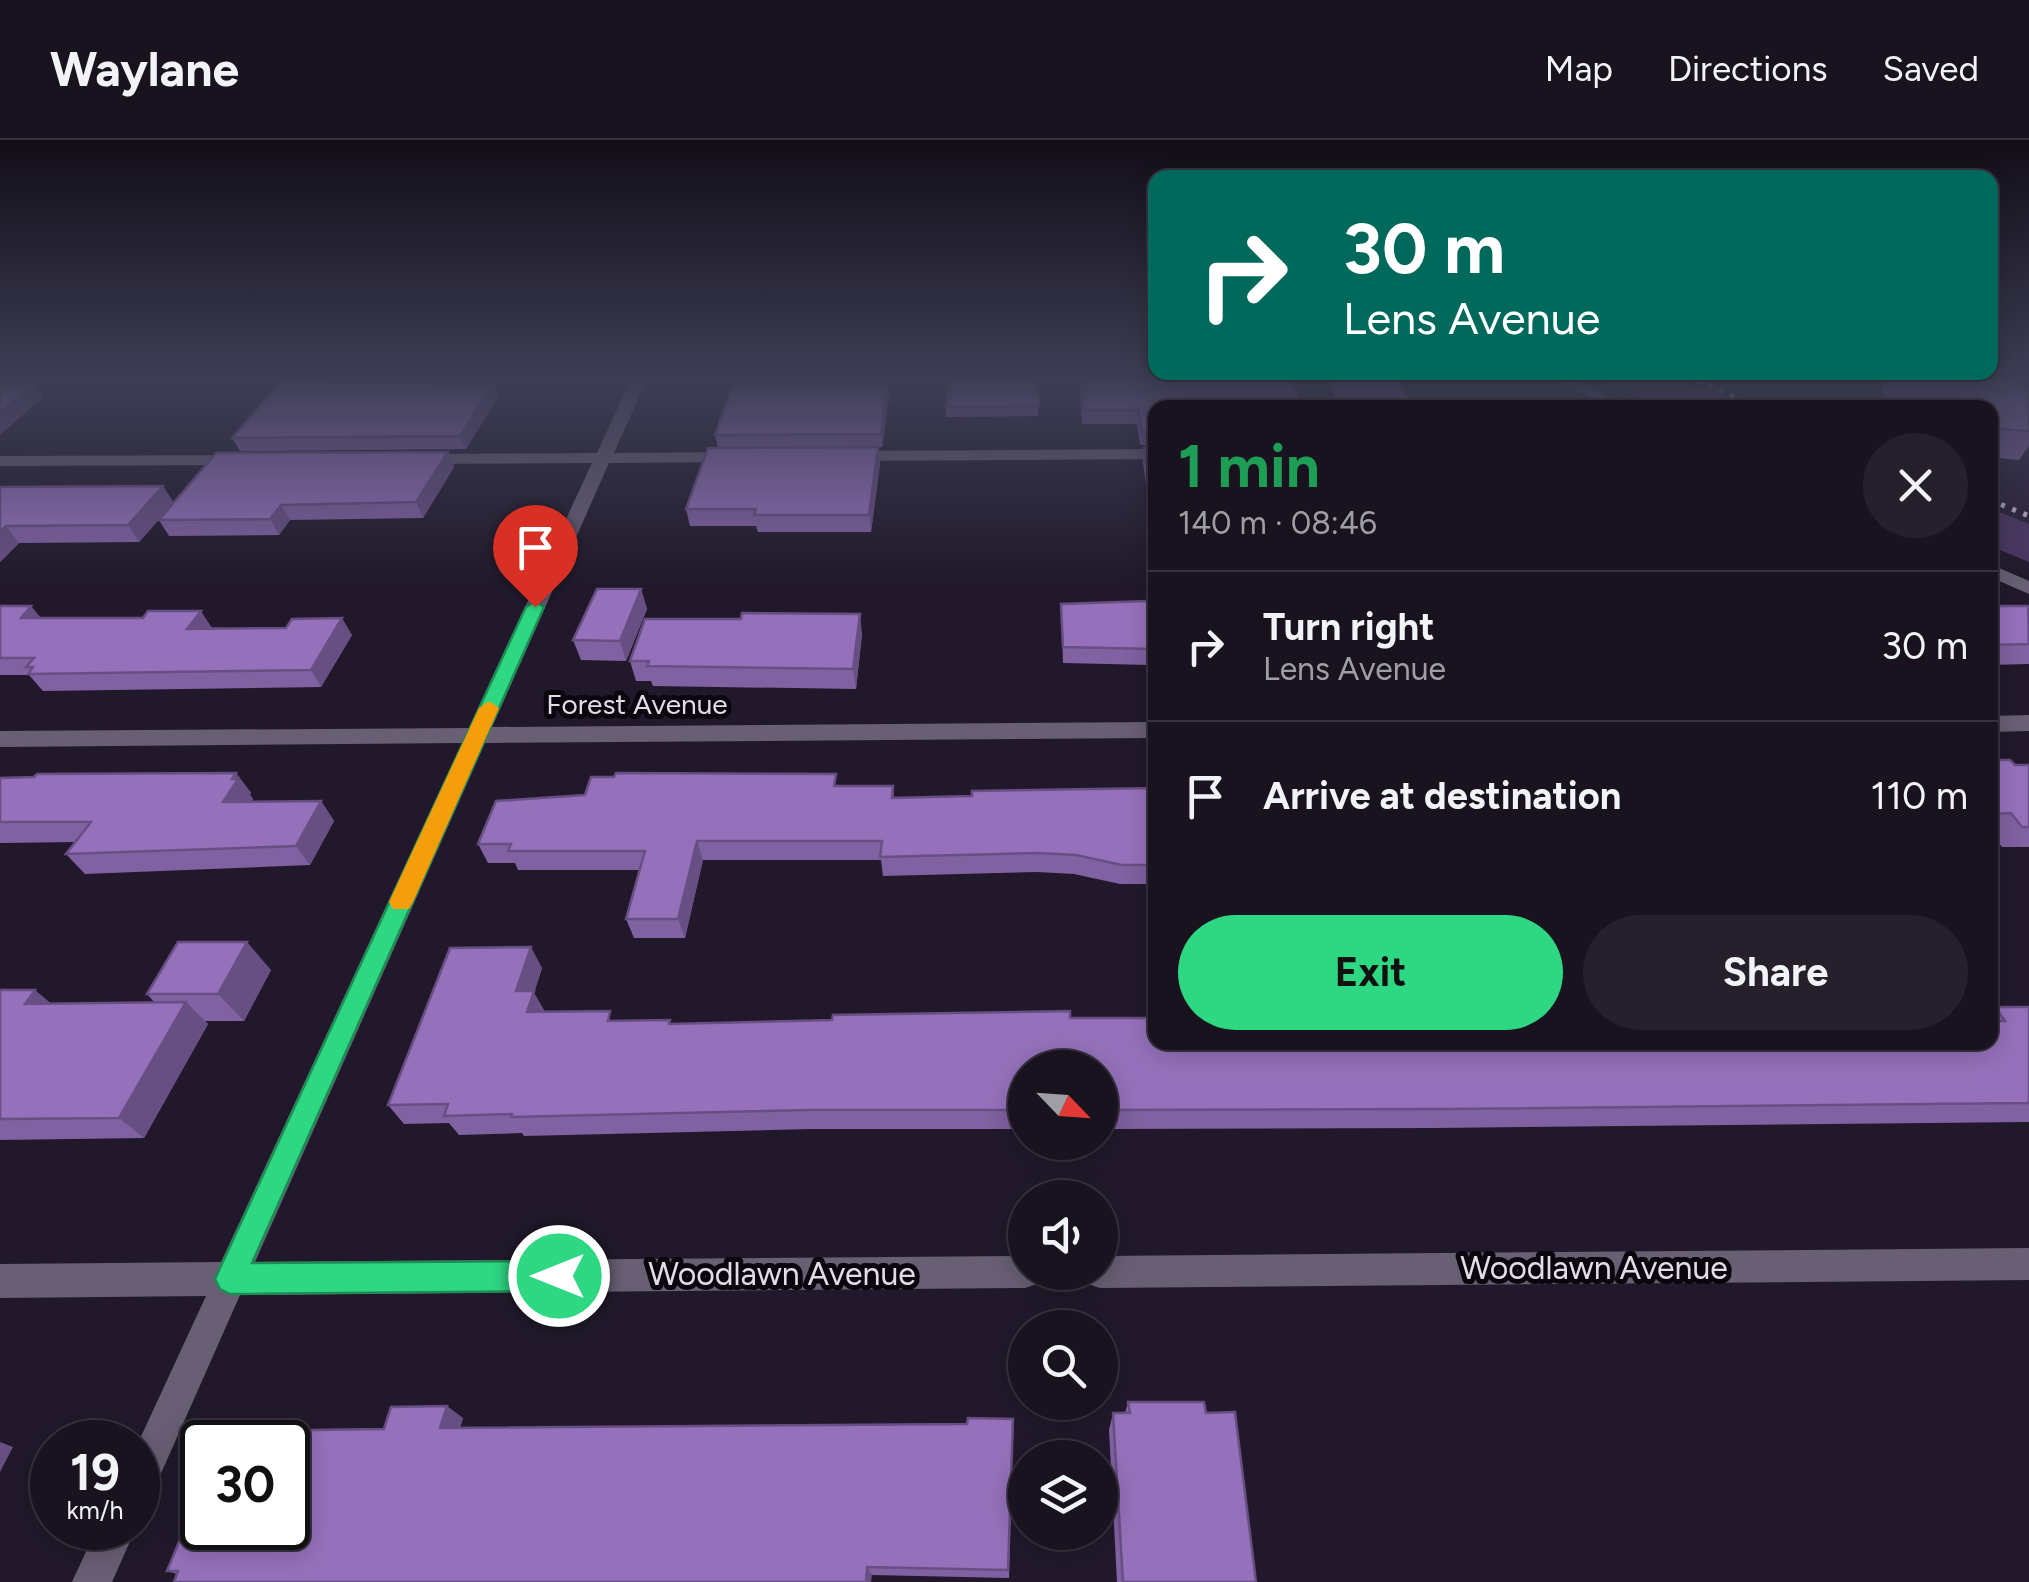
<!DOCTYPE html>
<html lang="en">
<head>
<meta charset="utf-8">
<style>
  body { margin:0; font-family:Figtree,sans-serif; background:#26202d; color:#f1f3f6; height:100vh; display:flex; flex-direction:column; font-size:38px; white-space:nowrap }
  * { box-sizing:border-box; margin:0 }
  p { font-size:32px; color:#9f9ea5 }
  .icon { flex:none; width:55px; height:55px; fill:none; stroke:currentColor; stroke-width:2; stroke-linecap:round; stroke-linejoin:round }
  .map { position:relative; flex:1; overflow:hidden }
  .drawer { position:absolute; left:1148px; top:260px; width:850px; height:650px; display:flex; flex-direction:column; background:#191320; border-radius:20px; box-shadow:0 5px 25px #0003,0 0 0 2px #37323e }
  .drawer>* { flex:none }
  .guide { position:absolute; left:1148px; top:30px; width:850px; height:210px; border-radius:20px; box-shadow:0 5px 25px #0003,0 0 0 2px #37323e; background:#00695c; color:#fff; overflow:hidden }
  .needle { width:65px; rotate:115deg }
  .tools { position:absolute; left:1008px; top:910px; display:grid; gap:20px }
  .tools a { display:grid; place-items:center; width:110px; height:110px; border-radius:50%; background:#191320; box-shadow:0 5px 25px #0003,0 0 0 2px #37323e; font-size:50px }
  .speed { position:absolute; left:30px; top:1280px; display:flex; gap:20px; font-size:50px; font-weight:700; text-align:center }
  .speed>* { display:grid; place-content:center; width:130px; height:130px; border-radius:50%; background:#191320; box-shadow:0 5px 25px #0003,0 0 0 2px #37323e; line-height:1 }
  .speed small { font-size:25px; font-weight:400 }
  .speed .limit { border:5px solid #111; border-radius:15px; background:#fff; color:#111 }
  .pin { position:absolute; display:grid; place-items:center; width:85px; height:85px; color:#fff; margin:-102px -42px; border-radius:50% 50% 50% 0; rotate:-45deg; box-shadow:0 0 10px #0007 }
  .pin .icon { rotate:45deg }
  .me { position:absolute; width:110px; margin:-55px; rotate:270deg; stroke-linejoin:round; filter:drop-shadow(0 0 8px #0008) }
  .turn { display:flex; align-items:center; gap:35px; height:210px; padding:0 30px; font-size:45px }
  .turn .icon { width:130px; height:130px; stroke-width:2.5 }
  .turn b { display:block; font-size:70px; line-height:85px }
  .round { display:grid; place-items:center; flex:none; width:105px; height:105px; border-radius:52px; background:#26202d }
  .summary { display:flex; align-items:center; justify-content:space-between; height:170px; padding:0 30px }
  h1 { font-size:60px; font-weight:700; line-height:75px; color:#1e9e55 }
  .button { display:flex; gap:20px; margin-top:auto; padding:20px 30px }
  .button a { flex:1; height:115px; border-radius:60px; background:#2ed883; color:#111; font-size:40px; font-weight:700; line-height:115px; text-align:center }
  .button a+a { background:#26202d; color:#f1f3f6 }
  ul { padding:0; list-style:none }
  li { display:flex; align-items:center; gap:30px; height:150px; padding:0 30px; border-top:2px solid #37323e }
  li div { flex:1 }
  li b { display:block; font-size:38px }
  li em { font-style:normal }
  header { display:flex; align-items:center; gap:60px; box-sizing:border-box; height:140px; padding:0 50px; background:#191320; border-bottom:2px solid #37323e }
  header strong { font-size:48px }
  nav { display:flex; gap:55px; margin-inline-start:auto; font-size:35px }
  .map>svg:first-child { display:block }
  .built { fill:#291e36 }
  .green { fill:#4c3663 }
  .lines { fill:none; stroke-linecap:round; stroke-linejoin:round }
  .street { fill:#695f75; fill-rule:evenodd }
  .rail { stroke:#cbc6d3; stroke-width:5; stroke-dasharray:4 8; stroke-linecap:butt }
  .wall { fill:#8061a1 }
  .shaded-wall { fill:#684f83 }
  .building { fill:#9571bb; stroke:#684f83; stroke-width:2.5 }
  .route { fill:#2ed883; stroke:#1e8c55; stroke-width:2.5 }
  .slow { fill:#f59e0b }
  .labels { text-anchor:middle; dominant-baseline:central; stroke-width:10; stroke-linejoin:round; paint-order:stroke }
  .street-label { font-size:28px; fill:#e1dce8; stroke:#09060d }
  .near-street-label { font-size:32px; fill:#e1dce8; stroke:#09060d }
</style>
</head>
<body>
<header>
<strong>Waylane</strong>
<nav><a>Map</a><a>Directions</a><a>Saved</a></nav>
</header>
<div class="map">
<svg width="2029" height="1442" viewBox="0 0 2029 1442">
  <rect width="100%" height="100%" fill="#21192b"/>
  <path class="built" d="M 1683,241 L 2029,241 L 2029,384 L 1990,368 L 1990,268 L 1747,267 Z"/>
  <path class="green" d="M 1600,241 L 1683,241 L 1747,267 L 1663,267 Z
    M 1990,368 L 2029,384 L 2029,422 L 1990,406 Z"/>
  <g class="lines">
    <path class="street" d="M 630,241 L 646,241 L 614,313 L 735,312 L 744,317 L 735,322 L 609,323 L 492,587 L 1155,582 L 1155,598 L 485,603 L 255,1122 L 1025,1116 L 1025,1132 L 1041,1132 L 1037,1144 L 1025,1148 L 240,1155 L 151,1356 L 138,1361 L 138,1303 L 206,1156 L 0,1158 L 0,1124 L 221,1122 L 462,603 L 0,607 L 0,591 L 469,588 L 592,323 L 420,324 L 411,319 L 420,314 L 597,313 Z
      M 1556,241 L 1577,241 L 1632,268 L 1610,268 Z
      M 1155,309 L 1155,319 L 845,321 L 836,316 L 845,311 Z
      M 0,316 L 245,315 L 254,320 L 245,325 L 0,326 Z
      M 1990,424 L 2029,441 L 2029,454 L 1990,437 Z
      M 2029,575 L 2029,591 L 1990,592 L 1990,576 Z
      M 2029,1108 L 2029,1140 L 1100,1148 L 1088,1144 L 1084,1132 L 1100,1132 L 1100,1116 Z
      M 97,1388 L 136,1388 L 112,1442 L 72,1442 Z"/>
    <path class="rail" d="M 1697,241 L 1763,268
      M 1990,360 L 2029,376"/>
  </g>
  <path class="wall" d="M 334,241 L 341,241 L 342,243 L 437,244 L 498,257 L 466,309 L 240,311 L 232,298 Z
    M 1038,241 L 1038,276 L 946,277 L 946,267 Z
    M 1079,241 L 1155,268 L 1155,306 L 1140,305 L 1137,284 L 1082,284 Z
    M 1328,241 L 1399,241 L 1411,268 L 1339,268 Z
    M 1886,241 L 2015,241 L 2029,251 L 2029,306 L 2019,320 L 1990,317 L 1990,268 L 1893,268 L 1881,249 Z
    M 887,246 L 889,258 L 882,307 L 718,308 L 715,295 Z
    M 878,307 L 880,324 L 871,392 L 758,392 L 756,386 L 690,386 L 686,369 Z
    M 1155,307 L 1155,385 L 1152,385 L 1143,323 L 1144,308 Z
    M 448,312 L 454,327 L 423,378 L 290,380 L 279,395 L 169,396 L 159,380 L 163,375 L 139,402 L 19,403 L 0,422 L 0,347 L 163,346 L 173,363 Z
    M 641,449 L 647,469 L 626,521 L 581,520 L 573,500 Z
    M 1061,464 L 1153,509 L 1151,525 L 1063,523 Z
    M 0,466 L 31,466 L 40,478 L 352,495 L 321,547 L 43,551 L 29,535 L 0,535 Z
    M 1990,466 L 2029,467 L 2029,524 L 1990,525 Z
    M 862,494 L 856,549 L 653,546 L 651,541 L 636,541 L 630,521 Z
    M 1990,620 L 2015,625 L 2029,625 L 2029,707 L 2002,707 L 1990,693 Z
    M 236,633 L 251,653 L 250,655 L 253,659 L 251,662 L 321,661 L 334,681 L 310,725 L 85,734 L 66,714 L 76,702 L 0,703 L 0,638 Z
    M 838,646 L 893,646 L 894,658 L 972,656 L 1155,648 L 1155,744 L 1120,744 L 1074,734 L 1038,732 L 883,736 L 881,720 L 703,720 L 685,798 L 634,798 L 626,779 L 639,730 L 518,730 L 515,723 L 488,723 L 478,704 Z
    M 542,828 L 534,853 L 545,872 L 615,881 L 672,884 L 1070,878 L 1990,902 L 1990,871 L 1995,867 L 2029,867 L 2029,982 L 1434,988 L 1100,989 L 1100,928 L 1025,928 L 1025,989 L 811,989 L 524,996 L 522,993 L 459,995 L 449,983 L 404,984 L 388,965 Z
    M 271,830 L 244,881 L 205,881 L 208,884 L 144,998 L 0,1000 L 0,850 L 51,864 L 155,863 L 147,854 Z
    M 1128,1262 L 1206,1273 L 1256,1442 L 1117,1442 L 1109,1290 L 1113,1273 L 1125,1273 Z
    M 463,1278 L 460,1288 L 967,1284 L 1013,1279 L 1009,1438 L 872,1435 L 177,1434 L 167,1431 L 384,1289 Z"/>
  <path class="shaded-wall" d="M 34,244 L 43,257 L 0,295 L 0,273 Z
    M 494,244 L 498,257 L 466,309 L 460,296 Z
    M 887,246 L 889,258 L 882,307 L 881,294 Z
    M 878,307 L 880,324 L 871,392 L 869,375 Z
    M 448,312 L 454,327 L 423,378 L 416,362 Z
    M 163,346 L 174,363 L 139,402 L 128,385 Z
    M 281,365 L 290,380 L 279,395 L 270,379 Z
    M 6,386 L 19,403 L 0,422 L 0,392 Z
    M 641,449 L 647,469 L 626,521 L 620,501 Z
    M 31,466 L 45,483 L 21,478 Z
    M 201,471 L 212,488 L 187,489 Z
    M 860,474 L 862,494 L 856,549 L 853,529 Z
    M 342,478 L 352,495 L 321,547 L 311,530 Z
    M 236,633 L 251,653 L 250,655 L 253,659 L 239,682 L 223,662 Z
    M 321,661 L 334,681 L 310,725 L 296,706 Z
    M 697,701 L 703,720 L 685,798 L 678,779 Z
    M 247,802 L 271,830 L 244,881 L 218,854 Z
    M 531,807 L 542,828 L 534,853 L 545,872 L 539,892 L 516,851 Z
    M 35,850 L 60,871 L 25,864 Z
    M 186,862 L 208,884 L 144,998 L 119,978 Z
    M 447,1266 L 463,1278 L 457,1299 L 440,1288 Z
    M 0,1302 L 13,1307 L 0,1332 Z
    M 867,1427 L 872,1435 L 871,1442 L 866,1442 Z"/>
  <path class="building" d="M 281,241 L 334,241 L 332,243 L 436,242 L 434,244 L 494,244 L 460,296 L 232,298 Z
    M 949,241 L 1038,241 L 1039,266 L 946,267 Z
    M 1080,241 L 1292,241 L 1301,268 L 1155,268 L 1155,292 L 1142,291 L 1138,270 L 1083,270 Z
    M 1334,241 L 1399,241 L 1411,266 L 1344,266 Z
    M 1910,241 L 2015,241 L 2029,251 L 2029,291 L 1990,288 L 1990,268 L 1930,268 Z
    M 0,244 L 34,244 L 0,273 Z
    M 887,246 L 881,294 L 715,295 L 732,247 Z
    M 878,307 L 869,375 L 754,375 L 756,369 L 686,369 L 708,308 Z
    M 1155,307 L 1155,370 L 1154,370 L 1144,308 Z
    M 448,312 L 416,362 L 281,365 L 270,379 L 159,380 L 216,313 Z
    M 163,346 L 128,385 L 6,386 L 0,392 L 0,347 Z
    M 597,449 L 641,449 L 620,501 L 573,500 Z
    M 1148,461 L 1153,509 L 1063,507 L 1061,464 Z
    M 0,466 L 31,466 L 21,478 L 143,478 L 148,471 L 201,471 L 187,489 L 286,488 L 292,479 L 342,478 L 311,530 L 28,534 L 33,527 L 26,527 L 34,518 L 0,518 Z
    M 1990,466 L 2028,466 L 2029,504 L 1990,505 Z
    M 742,473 L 860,474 L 853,529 L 647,526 L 649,521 L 630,521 L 645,479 L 741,479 Z
    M 1990,620 L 2010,620 L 2015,625 L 2029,625 L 2029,687 L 2022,687 L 2011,673 L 1990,674 Z
    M 236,633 L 232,639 L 238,639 L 223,662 L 321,661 L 296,706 L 66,714 L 91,682 L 0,682 L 0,638 L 34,637 L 37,634 Z
    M 616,633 L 836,634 L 834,646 L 893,646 L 892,658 L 972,656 L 972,651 L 1155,648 L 1155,725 L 1122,725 L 1076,715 L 1038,713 L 880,717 L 882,701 L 697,701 L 678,779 L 626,779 L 645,711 L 508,711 L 511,704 L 478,704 L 496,661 L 585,655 L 591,637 L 614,637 Z
    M 178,802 L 247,802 L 218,854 L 147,854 Z
    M 531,807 L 516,851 L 534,851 L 527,872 L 610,871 L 608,881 L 670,880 L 669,884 L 832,880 L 833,875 L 1070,871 L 1070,878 L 1155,878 L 1155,902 L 1990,902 L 1990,881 L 2005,881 L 1995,867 L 2029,867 L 2029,963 L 1446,969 L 1100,970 L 1100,928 L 1025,928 L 1025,970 L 806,970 L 511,977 L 512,974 L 444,976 L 448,964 L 388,965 L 450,808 Z
    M 0,850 L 35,850 L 25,864 L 186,862 L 119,978 L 0,979 Z
    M 1128,1262 L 1204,1262 L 1206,1273 L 1235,1272 L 1256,1442 L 1123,1442 L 1113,1273 L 1130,1273 Z
    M 447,1266 L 440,1288 L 967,1284 L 968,1278 L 1013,1279 L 1008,1430 L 867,1427 L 866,1442 L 174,1442 L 178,1431 L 167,1431 L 202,1346 L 202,1388 L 288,1388 L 288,1302 L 229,1302 L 234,1291 L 384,1289 L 391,1267 Z"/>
  <linearGradient id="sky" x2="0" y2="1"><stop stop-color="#120e18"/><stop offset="0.54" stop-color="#3d3e55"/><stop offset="1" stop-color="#3d3e55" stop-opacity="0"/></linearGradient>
  <rect width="2029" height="443" fill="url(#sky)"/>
  <path class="route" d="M 535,461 L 544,467 L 252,1123 L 559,1121 L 569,1126 L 574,1136 L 569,1147 L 559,1151 L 230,1154 L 220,1149 L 215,1139 L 220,1128 L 526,467 Z"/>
  <path class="slow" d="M 489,561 L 499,568 L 413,762 L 409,769 L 393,769 L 389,762 L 479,568 Z"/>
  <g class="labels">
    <g class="street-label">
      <text x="637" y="564">Forest Avenue</text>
    </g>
    <g class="near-street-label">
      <text x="1594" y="1128">Woodlawn Avenue</text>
      <text x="782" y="1134">Woodlawn Avenue</text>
    </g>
  </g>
</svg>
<div class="tools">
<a><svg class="needle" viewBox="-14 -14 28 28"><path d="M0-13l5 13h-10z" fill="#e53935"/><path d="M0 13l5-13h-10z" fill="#9f9ea5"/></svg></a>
<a><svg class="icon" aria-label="sound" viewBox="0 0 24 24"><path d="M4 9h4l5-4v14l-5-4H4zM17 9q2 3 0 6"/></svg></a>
<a><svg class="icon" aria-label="search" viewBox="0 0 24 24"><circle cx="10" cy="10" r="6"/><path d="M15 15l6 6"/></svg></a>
<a><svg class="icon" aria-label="layers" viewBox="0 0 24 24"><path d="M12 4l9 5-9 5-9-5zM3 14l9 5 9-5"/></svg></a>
</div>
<div class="speed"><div>19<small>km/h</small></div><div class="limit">30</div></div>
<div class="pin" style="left:535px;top:467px;background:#d93025"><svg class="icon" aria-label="arrive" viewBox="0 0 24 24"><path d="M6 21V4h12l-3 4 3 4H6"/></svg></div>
<svg class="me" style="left:559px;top:1136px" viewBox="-20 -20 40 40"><circle r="17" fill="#2ed883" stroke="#fff" stroke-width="3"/><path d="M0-11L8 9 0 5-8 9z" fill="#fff"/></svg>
<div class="guide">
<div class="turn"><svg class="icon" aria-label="right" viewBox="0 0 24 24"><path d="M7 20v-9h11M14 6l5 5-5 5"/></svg><div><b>30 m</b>Lens Avenue</div></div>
</div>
<section class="drawer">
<div class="summary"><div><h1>1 min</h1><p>140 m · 08:46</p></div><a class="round"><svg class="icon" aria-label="close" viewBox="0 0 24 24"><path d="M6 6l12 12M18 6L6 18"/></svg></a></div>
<ul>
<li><svg class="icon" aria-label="right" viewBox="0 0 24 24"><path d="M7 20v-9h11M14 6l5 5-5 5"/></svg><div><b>Turn right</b><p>Lens Avenue</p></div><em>30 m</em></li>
<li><svg class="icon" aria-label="arrive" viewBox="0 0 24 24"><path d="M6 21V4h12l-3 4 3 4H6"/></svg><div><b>Arrive at destination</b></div><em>110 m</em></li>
</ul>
<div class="button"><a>Exit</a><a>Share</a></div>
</section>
</div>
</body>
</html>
